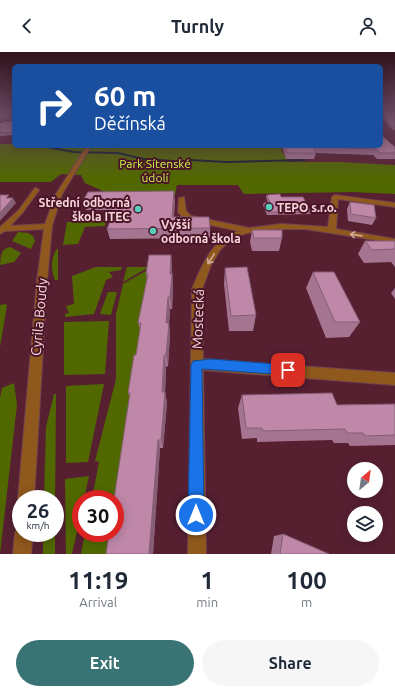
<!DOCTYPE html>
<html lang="en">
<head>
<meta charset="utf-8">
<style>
  body { margin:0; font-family:Ubuntu,sans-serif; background:#f6f6f7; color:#1f2937; height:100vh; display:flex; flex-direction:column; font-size:15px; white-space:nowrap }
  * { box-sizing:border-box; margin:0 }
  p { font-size:13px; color:#747a83 }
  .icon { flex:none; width:22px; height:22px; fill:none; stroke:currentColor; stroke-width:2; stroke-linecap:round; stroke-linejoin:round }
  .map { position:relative; height:502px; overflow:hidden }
  .drawer { display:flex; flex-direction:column; background:#fff; flex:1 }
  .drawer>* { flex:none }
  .guide { position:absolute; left:12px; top:12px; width:371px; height:84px; border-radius:6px; box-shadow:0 2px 10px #0003; background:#1a4fa0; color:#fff; overflow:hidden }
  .needle { width:26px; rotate:29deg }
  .fabs { position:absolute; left:347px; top:410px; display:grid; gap:8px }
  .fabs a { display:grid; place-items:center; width:36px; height:36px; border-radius:50%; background:#fff; box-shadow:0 2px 10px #0003; font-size:20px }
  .speed { position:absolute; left:12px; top:438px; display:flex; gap:8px; font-size:20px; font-weight:700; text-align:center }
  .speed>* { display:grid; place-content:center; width:52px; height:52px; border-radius:50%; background:#fff; box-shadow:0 2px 10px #0003; line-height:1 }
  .speed small { font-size:10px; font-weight:400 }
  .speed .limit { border:6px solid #d22; background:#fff; color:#111 }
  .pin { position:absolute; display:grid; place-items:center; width:34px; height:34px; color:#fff; margin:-17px; border-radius:8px; box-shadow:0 2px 6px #0006 }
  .me { position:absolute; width:44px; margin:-22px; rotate:0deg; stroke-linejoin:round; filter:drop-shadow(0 0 3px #0008) }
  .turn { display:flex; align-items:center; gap:14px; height:84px; padding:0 16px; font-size:18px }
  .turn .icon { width:52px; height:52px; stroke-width:2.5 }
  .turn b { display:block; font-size:28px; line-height:34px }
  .eta { display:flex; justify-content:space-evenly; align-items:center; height:68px; text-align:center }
  .eta b { font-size:24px; font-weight:700; line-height:28px }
  .action { display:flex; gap:8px; margin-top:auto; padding:8px 16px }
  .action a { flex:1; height:46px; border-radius:24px; background:#397374; color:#fff; font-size:16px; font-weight:700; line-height:46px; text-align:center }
  .action a+a { background:#f6f6f7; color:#1f2937 }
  header { display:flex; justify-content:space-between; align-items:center; height:52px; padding:0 16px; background:#fff; font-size:18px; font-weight:700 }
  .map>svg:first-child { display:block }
  .green { fill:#516800 }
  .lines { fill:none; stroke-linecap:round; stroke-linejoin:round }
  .stream { stroke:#122330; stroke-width:2 }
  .minor-casing { stroke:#734150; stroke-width:2 }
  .minor { fill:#8f581c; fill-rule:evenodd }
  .wall { fill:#a47490 }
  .shaded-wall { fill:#865e76 }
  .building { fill:#bf87a8; stroke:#865e76 }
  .oneway { stroke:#d3a999 }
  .route { fill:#1a73e8; stroke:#114b97 }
  .poi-dot { fill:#59cebe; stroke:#4a1627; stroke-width:1.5 }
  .labels { text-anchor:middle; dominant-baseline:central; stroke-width:4; stroke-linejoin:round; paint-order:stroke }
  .far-park-label { font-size:12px; fill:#caf74b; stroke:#4a1627 }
  .far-poi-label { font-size:12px; font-weight:bold; fill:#f8d5dc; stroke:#4a1627; text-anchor:start }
  .street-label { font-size:14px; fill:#f8d5dc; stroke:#4a1627 }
</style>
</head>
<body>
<header><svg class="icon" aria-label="back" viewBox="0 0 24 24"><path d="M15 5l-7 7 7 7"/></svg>Turnly<svg class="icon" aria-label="person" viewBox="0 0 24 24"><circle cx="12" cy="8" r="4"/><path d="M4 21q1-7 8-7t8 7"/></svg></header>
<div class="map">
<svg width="395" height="502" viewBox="0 0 395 502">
  <rect width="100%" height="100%" fill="#562031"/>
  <path class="green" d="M 0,92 L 14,92 L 14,94 L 279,94 L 288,110 L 341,110 L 395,113 L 395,142 L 353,140 L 244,142 L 238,133 L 177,133 L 175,143 L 105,140 L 85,131 L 81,123 L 61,122 L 51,130 L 0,130 Z
    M 67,170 L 106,170 L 105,174 L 85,175 L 78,192 L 63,193 Z
    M 18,180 L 28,181 L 33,184 L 35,189 L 31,197 L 12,189 Z
    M 10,195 L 21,201 L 14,210 L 0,213 C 1,205 0,197 10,195 Z
    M 58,196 L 58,228 L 55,228 C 51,218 50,205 58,196 Z
    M 96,215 L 122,215 L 121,218 L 109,220 L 113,225 L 106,228 L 94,262 L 65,265 L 65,262 L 69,261 L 66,254 L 74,252 L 72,224 Z
    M 127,215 L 149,215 L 123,230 Z
    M 151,216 L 114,502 L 81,502 L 85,481 L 115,481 L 115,447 L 92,447 L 99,410 L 95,409 L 116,327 L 116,262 L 123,232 Z
    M 108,240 L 117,240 L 111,263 L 100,262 Z
    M 5,252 L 7,253 L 0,295 L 0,253 Z
    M 109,269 L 105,322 L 64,323 L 64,270 Z
    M 14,331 L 17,353 L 0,502 L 0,346 L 2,336 Z
    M 104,332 L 88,410 L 66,411 L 66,334 Z
    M 54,342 L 56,342 L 55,460 L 55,447 L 44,447 L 46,375 Z
    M 89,424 L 84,447 L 81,447 L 81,462 L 72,502 L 66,502 L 65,427 Z
    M 43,481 L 55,481 L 55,502 L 43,502 Z"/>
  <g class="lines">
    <path class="stream" d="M 47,95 L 74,100 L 118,101 L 144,107 L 174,109
      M 190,108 L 227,110 L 305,108
      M 158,115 L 164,109"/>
    <g class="minor-casing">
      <path id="minor" d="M 381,58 L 395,59 L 395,61 L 381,60 Z
        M 87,94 L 91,94 L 62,142 L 52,174 L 47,229 L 34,447 L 21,447 L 21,453 L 18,447 L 37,229 L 44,177 L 5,179 L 0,182 L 0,175 L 19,158 L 34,137 L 36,136 L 39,138 L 23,160 L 10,174 L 45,172 L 56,142 Z
        M 335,143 L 395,151 L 395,155 L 338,147 L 336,177 L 395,187 L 395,191 L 305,177 L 281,177 L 259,178 L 241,183 L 224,194 L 220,198 L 211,213 L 202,237 L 203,307 L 395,321 L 395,333 L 203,318 L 206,502 L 188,502 L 192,237 C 202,213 212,187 239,179 L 186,168 L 178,160 L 179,146 L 184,145 L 186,159 L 191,164 L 249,176 L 281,172 L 328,175 L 332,145 Z
        M 21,473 L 21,481 L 33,481 L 31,502 L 13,502 L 15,481 L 18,475 Z"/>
    </g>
    <use href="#minor" class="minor"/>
  </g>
  <path class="wall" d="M 14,56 L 14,83 L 0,84 L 0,71 L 14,68 Z
    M 381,56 L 395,56 L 395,58 Z
    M 381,58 L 395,60 L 395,78 L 392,77 L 381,64 Z
    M 282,94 L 381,94 L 395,95 L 395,107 L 377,107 L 373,103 L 316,101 L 314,107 L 286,107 Z
    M 267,143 L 281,145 L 311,160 L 310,162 L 267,163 L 263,153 L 264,151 L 268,151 L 266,145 Z
    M 175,148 L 174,165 L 210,176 L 210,186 L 110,187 L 107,177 L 111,166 L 110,160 L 111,158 L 86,158 L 83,149 Z
    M 350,150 L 376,166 L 372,173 L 348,169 L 347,157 Z
    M 252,178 L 282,186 L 279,199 L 252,199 L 250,190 Z
    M 365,189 L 395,189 L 395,215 L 391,210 L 364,211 L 358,202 Z
    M 171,203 L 173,235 L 172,257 L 170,257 L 169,272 L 170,283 L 168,314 L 166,315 L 165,340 L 167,351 L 163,396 L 160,396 L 153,502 L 106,502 L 130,346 L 128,341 L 136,303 L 140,277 L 138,271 L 147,228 L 146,222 Z
    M 225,216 L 256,263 L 253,279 L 229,279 L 224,232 Z
    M 313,220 L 360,270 L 349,285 L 326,286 L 306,236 Z
    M 395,236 L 395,247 L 391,241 Z
    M 242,343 L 337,353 L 395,352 L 395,393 L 350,394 L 348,391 L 334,391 L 332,388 L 257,390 L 257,386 L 242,387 L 238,356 Z
    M 283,482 L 329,502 L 271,502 L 274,484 Z"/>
  <path class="shaded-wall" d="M 12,64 L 14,67 L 0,69 L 0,66 Z
    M 174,139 L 175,148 L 173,174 L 172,165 Z
    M 13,146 L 16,151 L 0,169 L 0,161 Z
    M 171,203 L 173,235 L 172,257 L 170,245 L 170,222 Z
    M 168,245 L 170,257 L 169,272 L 170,283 L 168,314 L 166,303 L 166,271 Z
    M 164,303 L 166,315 L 165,345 L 165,340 L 167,351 L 163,396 L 161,388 Z
    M 158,388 L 160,396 L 153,502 L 149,502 Z"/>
  <path class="building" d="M 0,56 L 14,56 L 14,80 L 0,81 L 0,71 L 14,68 L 12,64 L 0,66 Z
    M 381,58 L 395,60 L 395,75 L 393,75 L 381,61 Z
    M 381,83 L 395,95 L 395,101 L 380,101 L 376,97 L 313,95 L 316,101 L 287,101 L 285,94 L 381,94 Z
    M 174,139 L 172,165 L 209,165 L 210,176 L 107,177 L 114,160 L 110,160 L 114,149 L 83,149 L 88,140 Z
    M 280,142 L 281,145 L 303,145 L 311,160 L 267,160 L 264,151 L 270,151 L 267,143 Z
    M 0,143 L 9,143 L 6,146 L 13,146 L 0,161 Z
    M 350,150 L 374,153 L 376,166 L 351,162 Z
    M 252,178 L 282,178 L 282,186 L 254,186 Z
    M 365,189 L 395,189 L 395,197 L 372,198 Z
    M 149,203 L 171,203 L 170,222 L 172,222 L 170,245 L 168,245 L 166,271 L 169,271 L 166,303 L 164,303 L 162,340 L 165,340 L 161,388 L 158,388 L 149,502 L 106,502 L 109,481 L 115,481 L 115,447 L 114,447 L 130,341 L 128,341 L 134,303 L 136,303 L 141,271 L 138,271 L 148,222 L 146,222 Z
    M 247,215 L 256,263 L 231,264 L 225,216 Z
    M 313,220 L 334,220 L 360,270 L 335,270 Z
    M 332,341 L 337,353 L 395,352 L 395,383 L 365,384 L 363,381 L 347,381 L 345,377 L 263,379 L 262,376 L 246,376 L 242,343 Z
    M 283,482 L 329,502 L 280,502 Z"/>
  <defs><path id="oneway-shaft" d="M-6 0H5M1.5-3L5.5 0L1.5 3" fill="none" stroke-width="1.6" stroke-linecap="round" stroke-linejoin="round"/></defs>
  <g class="oneway">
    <use href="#oneway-shaft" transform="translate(356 183) rotate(-172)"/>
    <use href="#oneway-shaft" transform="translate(211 207) rotate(122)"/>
  </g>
  <linearGradient id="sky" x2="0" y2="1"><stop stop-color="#2f121b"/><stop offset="0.44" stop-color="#62425a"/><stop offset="1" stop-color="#62425a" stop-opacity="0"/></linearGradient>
  <rect width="395" height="127" fill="url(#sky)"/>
  <path class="route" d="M 211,307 L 288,313 L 292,315 L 293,318 L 292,322 L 288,323 L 202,317 L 204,463 L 201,468 L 196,470 L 191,468 L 188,463 L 191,313 L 193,309 Z"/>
  <g class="poi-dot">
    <circle cx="269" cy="155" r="4"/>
    <circle cx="138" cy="157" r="4"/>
    <circle cx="153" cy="179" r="4"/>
  </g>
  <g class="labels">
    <g class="far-park-label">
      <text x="155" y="111">Park Sítenské<tspan x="155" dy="14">údolí</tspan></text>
    </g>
    <g class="far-poi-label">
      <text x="130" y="150" text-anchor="end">Střední odborná<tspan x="130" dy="14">škola ITEC</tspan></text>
      <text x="277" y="155">TEPO s.r.o.</text>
      <text x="161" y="172">Vyšší<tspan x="161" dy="14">odborná škola</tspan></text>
    </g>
    <g class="street-label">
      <text transform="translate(39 265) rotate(-85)">Cyrila Boudy</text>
      <text transform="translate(198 267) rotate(-88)">Mostecká</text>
    </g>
  </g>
</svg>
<div class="fabs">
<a><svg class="needle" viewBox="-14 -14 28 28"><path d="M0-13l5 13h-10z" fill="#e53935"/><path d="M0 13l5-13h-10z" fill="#747a83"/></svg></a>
<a><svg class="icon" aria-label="layers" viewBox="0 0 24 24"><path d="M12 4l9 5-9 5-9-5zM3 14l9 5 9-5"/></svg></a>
</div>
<div class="speed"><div>26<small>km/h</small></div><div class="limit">30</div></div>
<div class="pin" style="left:288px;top:318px;background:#d93025"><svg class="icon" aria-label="arrive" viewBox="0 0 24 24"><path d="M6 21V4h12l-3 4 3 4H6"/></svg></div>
<svg class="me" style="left:196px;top:463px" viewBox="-20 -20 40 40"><circle r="17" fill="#1a73e8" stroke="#fff" stroke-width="3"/><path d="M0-11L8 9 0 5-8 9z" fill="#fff"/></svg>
<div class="guide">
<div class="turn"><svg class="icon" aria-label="right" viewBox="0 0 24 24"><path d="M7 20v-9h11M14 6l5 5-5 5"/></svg><div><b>60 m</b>Děčínská</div></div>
</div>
</div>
<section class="drawer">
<div class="eta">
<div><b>11:19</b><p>Arrival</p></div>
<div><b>1</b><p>min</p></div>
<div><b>100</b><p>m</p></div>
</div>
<div class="action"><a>Exit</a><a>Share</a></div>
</section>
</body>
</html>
